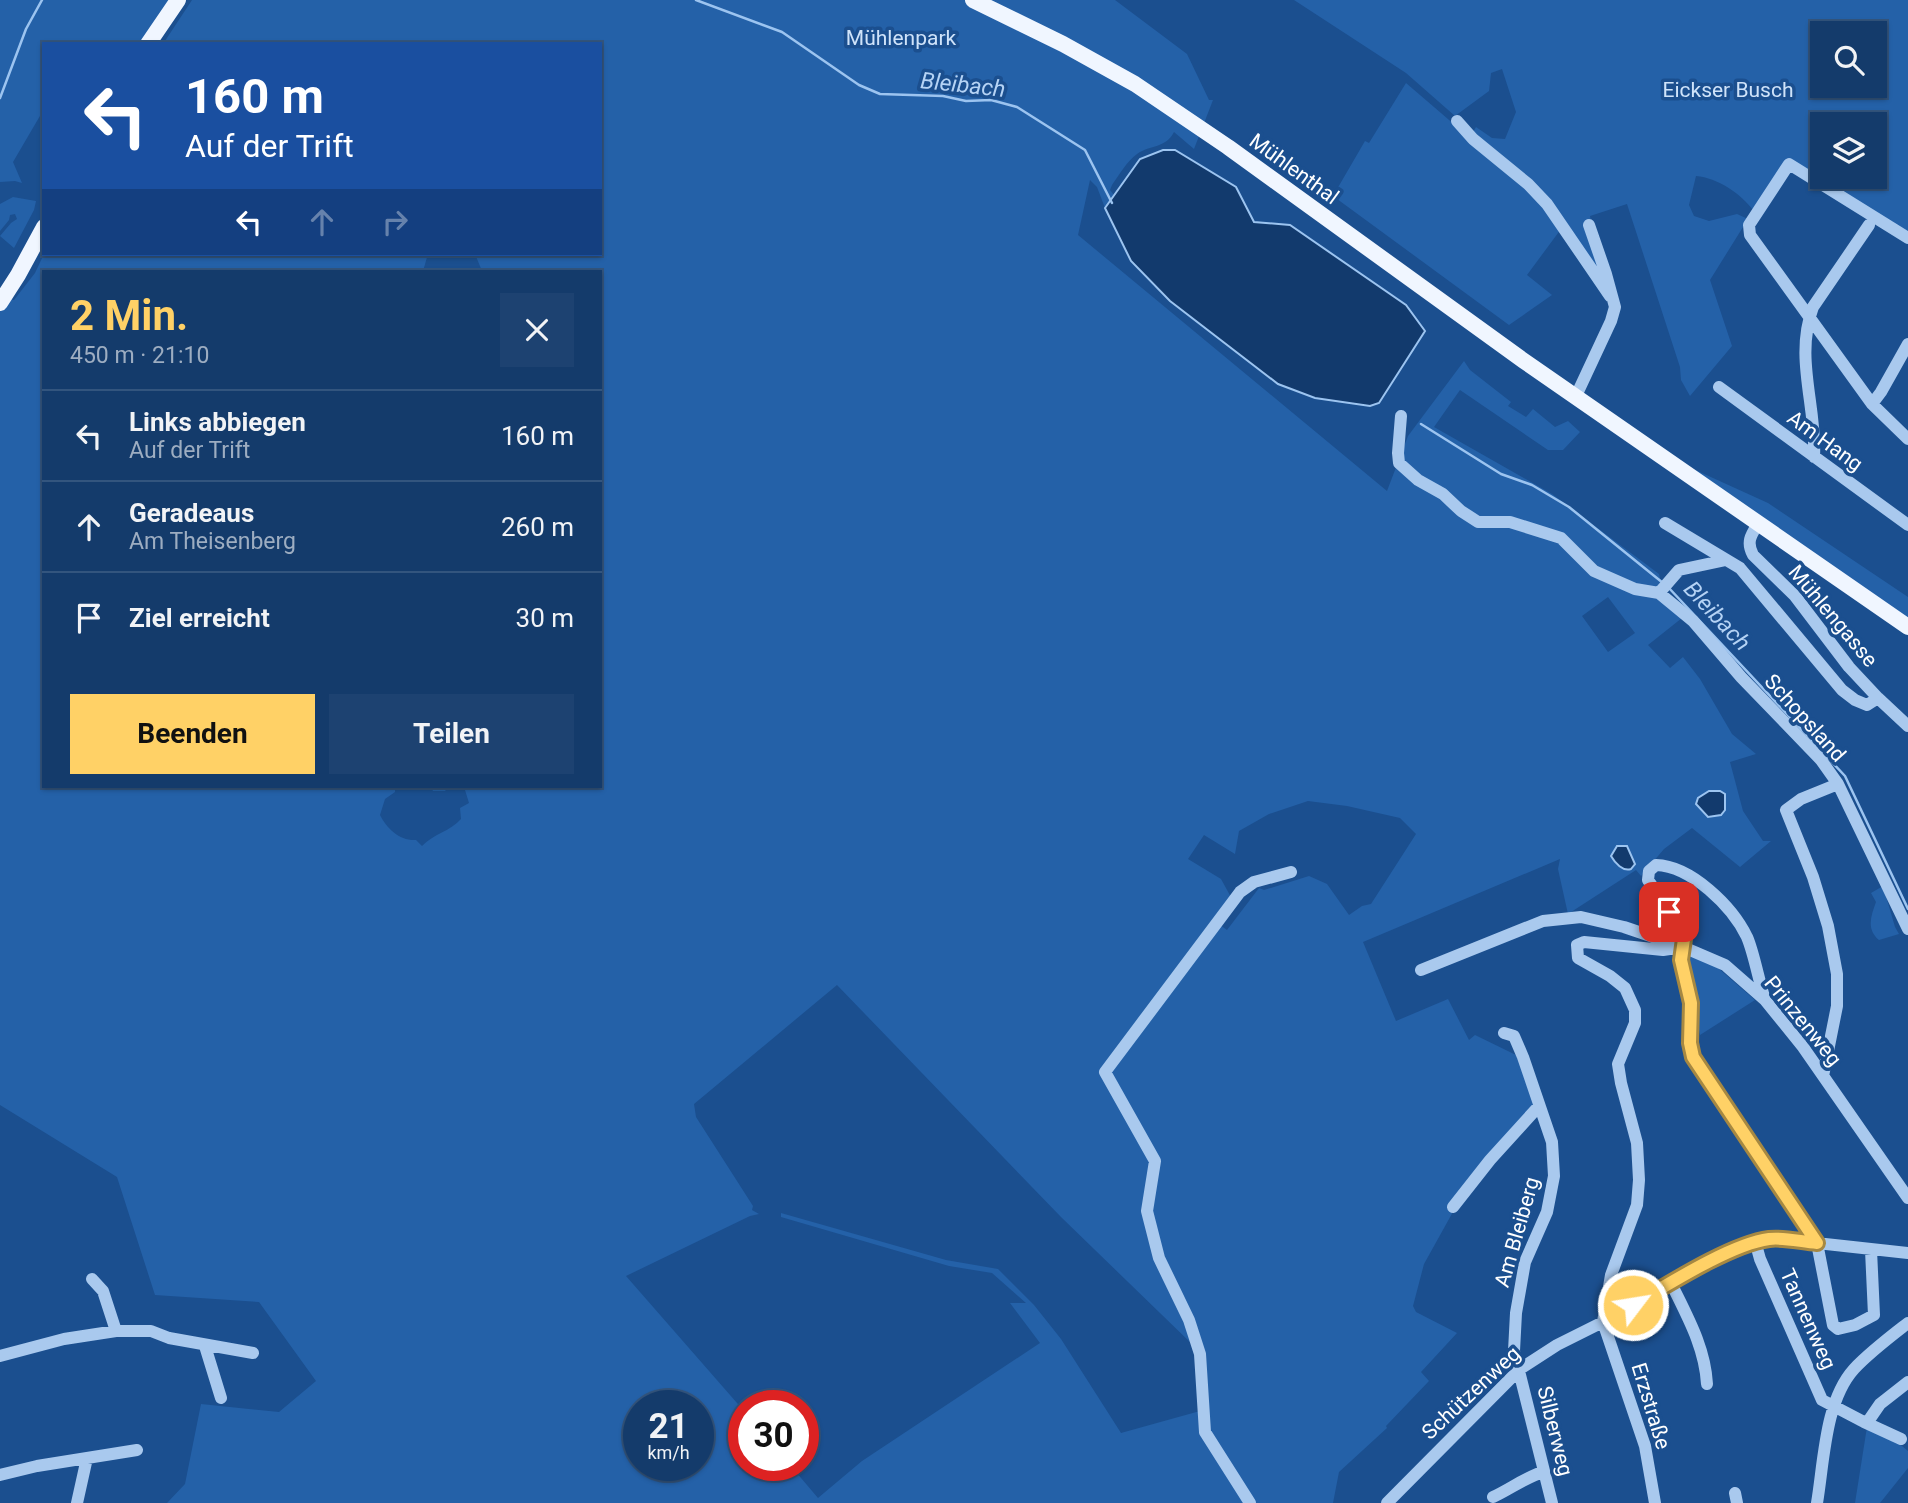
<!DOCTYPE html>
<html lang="de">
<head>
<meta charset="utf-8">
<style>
  body { margin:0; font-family:Roboto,sans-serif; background:#1d4271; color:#f1f3f6; height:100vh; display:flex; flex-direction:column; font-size:26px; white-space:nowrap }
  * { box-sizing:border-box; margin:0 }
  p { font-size:23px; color:#9dadc1 }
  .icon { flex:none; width:38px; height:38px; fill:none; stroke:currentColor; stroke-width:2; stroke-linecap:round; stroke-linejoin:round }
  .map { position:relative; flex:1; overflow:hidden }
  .side { position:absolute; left:42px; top:270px; width:560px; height:518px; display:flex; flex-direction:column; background:#143b6b; border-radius:0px; box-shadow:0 2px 5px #0004,0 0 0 2px #33557e }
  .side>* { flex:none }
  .hud { position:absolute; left:42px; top:42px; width:560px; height:214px; border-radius:0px; box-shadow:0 2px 5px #0004,0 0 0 2px #33557e; background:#1a4fa0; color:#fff; overflow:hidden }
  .fabs { position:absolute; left:1810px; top:21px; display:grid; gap:14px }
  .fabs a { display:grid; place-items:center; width:77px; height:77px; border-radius:0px; background:#143b6b; box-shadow:0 2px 5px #0004,0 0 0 2px #33557e; font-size:35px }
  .speed { position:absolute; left:623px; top:1390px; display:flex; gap:14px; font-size:35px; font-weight:700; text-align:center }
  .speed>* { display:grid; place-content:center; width:91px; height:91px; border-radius:50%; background:#143b6b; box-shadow:0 2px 5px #0004,0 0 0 2px #33557e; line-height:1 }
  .speed small { font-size:18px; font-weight:400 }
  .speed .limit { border:10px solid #d22; background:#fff; color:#111 }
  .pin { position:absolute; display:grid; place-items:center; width:60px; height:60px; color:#fff; margin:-30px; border-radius:14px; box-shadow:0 4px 10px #0006 }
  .me { position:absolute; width:77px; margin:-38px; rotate:59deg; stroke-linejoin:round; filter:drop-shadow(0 0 5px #0008) }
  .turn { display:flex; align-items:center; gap:24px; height:147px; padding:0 28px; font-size:32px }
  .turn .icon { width:91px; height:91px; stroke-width:2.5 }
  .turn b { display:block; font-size:49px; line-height:60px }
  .lanes { display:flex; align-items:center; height:66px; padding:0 28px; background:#0003; justify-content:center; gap:35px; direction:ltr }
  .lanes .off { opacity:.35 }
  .round { display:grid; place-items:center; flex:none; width:74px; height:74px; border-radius:0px; background:#1d4271 }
  .head { display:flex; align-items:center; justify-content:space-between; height:119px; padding:0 28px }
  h1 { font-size:42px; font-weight:700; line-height:52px; color:#ffd166 }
  .primary-button { display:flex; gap:14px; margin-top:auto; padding:14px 28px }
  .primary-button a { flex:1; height:80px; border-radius:0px; background:#ffd166; color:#111; font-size:28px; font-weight:700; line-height:80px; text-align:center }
  .primary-button a+a { background:#1d4271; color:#f1f3f6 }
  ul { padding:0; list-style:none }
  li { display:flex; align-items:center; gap:21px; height:91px; padding:0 28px; border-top:2px solid #33557e }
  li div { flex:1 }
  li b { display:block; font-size:26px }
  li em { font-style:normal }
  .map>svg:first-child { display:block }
  .green { fill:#2461a8; fill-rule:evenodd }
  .water { fill:#123a6d; stroke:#9cc4f0; stroke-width:2 }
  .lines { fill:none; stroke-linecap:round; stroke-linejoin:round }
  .stream { stroke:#9cc4f0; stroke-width:2.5 }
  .minor { stroke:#a9c9ee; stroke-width:12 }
  .major { stroke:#f0f6ff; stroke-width:16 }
  .route-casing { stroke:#a68842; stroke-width:18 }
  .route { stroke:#ffd166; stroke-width:12 }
  .labels { text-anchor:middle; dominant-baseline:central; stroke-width:7; stroke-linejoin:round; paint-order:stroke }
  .park-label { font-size:21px; fill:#cfe3fa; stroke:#1b4f8f }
  .street-label { font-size:21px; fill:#fff; stroke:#1b4f8f }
  .water-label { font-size:23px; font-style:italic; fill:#b5d3f5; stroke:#1b4f8f }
</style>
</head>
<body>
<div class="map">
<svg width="1908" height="1503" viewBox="0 0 1908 1503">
  <rect width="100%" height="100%" fill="#1b4f8f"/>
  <path class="green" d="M 0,0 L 171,0 L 140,44 L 44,44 L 44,109 L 13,162 L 22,183 L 15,181 L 0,182 Z
    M 192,0 L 1115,0 L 1187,54 L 1209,100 L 1213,100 L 1194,149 L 1174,132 C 1165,149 1151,144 1137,154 C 1127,161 1119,175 1112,185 L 1110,190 L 1114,195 L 1105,208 L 1097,187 L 1090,180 L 1078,235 L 1387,491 L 1408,436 L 1464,361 L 1470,370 L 1511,402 L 1508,406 L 1526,417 L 1533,409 L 1555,427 L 1568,421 L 1580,432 L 1563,450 L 1548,450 L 1460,390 L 1434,427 L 1552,494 L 1659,574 L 1665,603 L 1682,618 L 1648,645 L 1670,668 L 1683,657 L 1700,679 L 1732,734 L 1756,754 L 1730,762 L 1743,811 L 1763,841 L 1771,841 L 1740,867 L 1692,828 L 1664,849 L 1641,876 L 1636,870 L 1568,914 L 1558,869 L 1560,859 L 1363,942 L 1396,1021 L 1448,999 L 1469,1040 L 1475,1035 L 1516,1055 L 1535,1103 L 1454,1210 L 1424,1264 L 1413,1306 L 1416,1312 L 1457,1333 L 1421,1372 L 1429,1381 L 1386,1426 L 1387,1428 L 1339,1472 L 1333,1503 L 167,1503 L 185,1484 L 201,1404 L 279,1412 L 316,1381 L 259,1302 L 155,1295 L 117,1177 L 0,1105 L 0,297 L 14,300 L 35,273 L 44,254 L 428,254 L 423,271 L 44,271 L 44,786 L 395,786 L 395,792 L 385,799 L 380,815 C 387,829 400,841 416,840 L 422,846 C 433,834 451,831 461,819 L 460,808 L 469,803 L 465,790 L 449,786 L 445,791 L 433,791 L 430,786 L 600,786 L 600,271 L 482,271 L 475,254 L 600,254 L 600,44 L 163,44 ZM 1608,597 L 1635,633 L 1608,652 L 1582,616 ZM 1308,801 L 1347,806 L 1400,818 L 1416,834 L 1371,904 L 1362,906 L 1349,915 L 1327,884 L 1309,876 L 1264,890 L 1259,888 L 1227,930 L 1220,925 L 1232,899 L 1221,879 L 1188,859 L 1204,835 L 1235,854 L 1239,831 L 1269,814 ZM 837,985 L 1061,1217 L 1194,1346 L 1200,1411 L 1121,1433 L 1061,1339 L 1034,1305 L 998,1269 L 946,1260 L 781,1213 L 781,1217 L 949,1266 L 992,1273 L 1026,1303 L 1010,1303 L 1040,1343 L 862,1461 L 818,1498 L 790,1465 L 744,1465 L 744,1411 L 626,1276 L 750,1216 L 759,1214 L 752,1210 L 753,1206 L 696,1117 L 694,1104 ZM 639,1405 L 698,1405 L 698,1465 L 639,1465 Z
    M 1294,0 L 1908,0 L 1908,233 L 1791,163 L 1754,211 C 1740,193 1718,178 1696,176 L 1689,205 L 1694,216 L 1709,221 L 1737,214 L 1748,219 L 1710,280 L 1732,346 L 1690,396 L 1681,380 L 1680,367 L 1627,204 L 1590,216 L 1605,281 L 1556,213 L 1472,134 L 1476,127 L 1492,138 L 1505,139 L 1516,112 L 1502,69 L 1491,73 L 1489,91 L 1455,116 L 1406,73 ZM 1822,33 L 1874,33 L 1874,86 L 1822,86 ZM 1822,124 L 1874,124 L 1874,177 L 1822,177 Z
    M 1406,83 L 1526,186 L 1561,229 L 1527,275 L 1552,295 L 1509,325 L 1333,196 L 1365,141 L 1369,143 Z
    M 13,197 L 36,201 L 34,210 L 14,248 L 0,236 L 11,223 L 17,219 L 15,214 L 10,215 L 9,220 L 0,231 L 0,204 Z
    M 1691,468 L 1768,503 L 1908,597 L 1908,620 Z
    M 1883,886 L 1895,927 L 1899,934 L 1879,940 C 1866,929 1871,916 1876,902 L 1871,893 Z
    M 1691,955 L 1718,968 L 1755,1000 L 1700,1035 L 1685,962 Z
    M 1867,1427 L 1890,1436 L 1908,1451 L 1908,1468 L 1880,1503 L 1855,1503 Z"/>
  <path class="water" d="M 1163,150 L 1175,150 L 1236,187 L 1254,222 L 1290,225 L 1406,305 L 1425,331 L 1379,403 L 1370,406 L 1315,398 L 1278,384 L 1170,301 L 1131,261 L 1105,208 L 1140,159 Z
    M 1709,791 L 1720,791 L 1725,794 L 1725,810 L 1721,815 L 1708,817 L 1696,804 L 1698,798 Z
    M 1617,846 L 1627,846 L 1635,864 L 1631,869 C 1623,872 1615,863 1611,856 Z"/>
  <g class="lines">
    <path class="stream" d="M 696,0 L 782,32 L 859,85 L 880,94 L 943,96 L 966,101 L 991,100 L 1017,107 L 1085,150 L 1112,203
      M 0,98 L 26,29 L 42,0
      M 1421,424 L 1501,474 L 1532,485 L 1569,507 L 1663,583
      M 1668,587 L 1845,776 L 1908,909"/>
    <path class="minor" d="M 1457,121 L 1473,139 L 1528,184 L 1547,204 L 1610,296
      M 1908,238 L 1789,164 L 1749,225 L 1750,235 L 1872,404 L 1908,439
      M 1719,387 L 1908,525
      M 1576,396 L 1611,321 L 1615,307 L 1606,274 L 1589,225
      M 1872,404 L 1881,392 L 1908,344
      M 1401,416 L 1398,453 L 1399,463 L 1418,480 L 1443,494 L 1461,511 L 1478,522 L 1510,522 L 1561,538 L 1594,571 L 1635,589 L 1659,593
      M 1814,457 C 1817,407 1794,358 1813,307 L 1869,225
      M 1665,523 L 1740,568 L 1842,690 L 1855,700 L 1867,705 L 1878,698
      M 1758,524 C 1751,535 1746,542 1753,555 L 1795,596 L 1849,667 L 1878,698 L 1908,726
      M 1659,593 L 1693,621 L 1741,677 L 1821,760 L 1838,784 L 1908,929
      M 1659,593 L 1679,570 L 1726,560
      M 1421,970 L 1543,921 L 1581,917 L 1624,927 L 1683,947 L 1725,965 L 1765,1000 L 1803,1047 L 1908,1198
      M 1765,1000 C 1759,982 1754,953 1747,937 C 1732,906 1691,866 1656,865 L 1649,871 L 1648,880 L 1680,927 L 1684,939 L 1681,960 L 1691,1003 L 1690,1043 L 1693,1057 L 1817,1243 L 1833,1325 L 1838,1329 L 1855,1325 L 1874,1315 L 1871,1250
      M 1504,1033 L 1514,1036 L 1523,1057 L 1552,1142 L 1554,1176 L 1547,1212 L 1525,1262 L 1516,1313 L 1514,1351 L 1552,1503
      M 1823,1076 L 1837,1006 L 1837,974 L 1828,926 L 1813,877 L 1786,810 L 1801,799 L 1838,784
      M 1453,1207 L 1490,1160 L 1539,1106
      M 1755,1241 L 1760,1259 L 1822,1400 L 1864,1422 L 1869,1420 L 1880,1404 L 1908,1382
      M 92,1279 L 103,1291 L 116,1331
      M 1671,1283 C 1687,1316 1705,1347 1707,1384
      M 205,1346 L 221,1398
      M 0,1356 L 64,1339 L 116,1331 L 151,1331 L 169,1338 L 253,1353
      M 1864,1422 L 1901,1439
      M 0,1475 L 37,1466 L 137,1450
      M 1735,1493 L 1737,1503
      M 1493,1497 C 1507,1491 1531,1474 1544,1472
      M 77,1503 L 87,1458
      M 1250,1503 L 1205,1432 L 1200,1354 L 1189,1320 L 1159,1258 L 1147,1211 L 1155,1161 L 1105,1072 L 1240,892 L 1254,882 L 1291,872
      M 1387,1503 L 1520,1369 L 1557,1345 L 1603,1322 L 1708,1263 L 1755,1241 L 1772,1238 L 1908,1253
      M 1655,1503 L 1645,1446 L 1603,1322 L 1611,1275 L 1637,1205 L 1639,1180 L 1637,1143 L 1621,1083 L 1618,1064 L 1635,1023 L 1635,1010 L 1625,988 L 1610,976 L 1578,958 L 1577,945 L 1584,942 L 1663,950 L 1683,947
      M 1817,1503 C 1824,1461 1825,1401 1854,1369 C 1870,1352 1890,1337 1908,1323"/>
    <path class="major" d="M 973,0 L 1063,44 L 1135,84 L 1228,147 L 1524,361 L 1908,627
      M 148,44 L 178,0
      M 0,303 L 18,275 L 44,227"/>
  </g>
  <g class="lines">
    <g class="route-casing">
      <path id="route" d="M 1633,1305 C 1667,1285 1731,1244 1769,1239 C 1784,1237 1802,1242 1817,1243 L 1693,1057 L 1690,1043 L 1691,1003 L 1681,960 L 1684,939 L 1680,927 L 1669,912"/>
    </g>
    <use href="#route" class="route"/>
  </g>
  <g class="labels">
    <g class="park-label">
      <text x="901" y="38">Mühlenpark</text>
      <text x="1728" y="90">Eickser Busch</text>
    </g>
    <g class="street-label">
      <text transform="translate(1294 169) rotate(36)">Mühlenthal</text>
      <text transform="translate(1825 441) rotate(36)">Am Hang</text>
      <text transform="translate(1833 616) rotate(50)">Mühlengasse</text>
      <text transform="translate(1805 718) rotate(48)">Schopsland</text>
      <text transform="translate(1803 1021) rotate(51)">Prinzenweg</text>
      <text transform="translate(1517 1232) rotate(-74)">Am Bleiberg</text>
      <text transform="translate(1808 1319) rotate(66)">Tannenweg</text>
      <text transform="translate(1471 1393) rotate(-43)">Schützenweg</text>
      <text transform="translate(1651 1406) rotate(73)">Erzstraße</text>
      <text transform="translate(1555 1431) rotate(76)">Silberweg</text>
    </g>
    <g class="water-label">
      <text transform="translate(963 85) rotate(6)">Bleibach</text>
      <text transform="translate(1717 616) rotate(47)">Bleibach</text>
    </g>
  </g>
</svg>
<div class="fabs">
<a><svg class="icon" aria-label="search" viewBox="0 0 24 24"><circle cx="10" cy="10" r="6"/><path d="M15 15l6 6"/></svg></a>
<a><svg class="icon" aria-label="layers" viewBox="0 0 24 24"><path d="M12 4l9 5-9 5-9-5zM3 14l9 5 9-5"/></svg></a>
</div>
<div class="speed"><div>21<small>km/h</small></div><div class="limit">30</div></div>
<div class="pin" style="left:1669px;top:912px;background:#d93025"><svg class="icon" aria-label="arrive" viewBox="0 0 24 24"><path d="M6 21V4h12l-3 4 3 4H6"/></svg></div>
<svg class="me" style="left:1633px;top:1305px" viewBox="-20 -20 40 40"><circle r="17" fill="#ffd166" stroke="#fff" stroke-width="3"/><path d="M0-11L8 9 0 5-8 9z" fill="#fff"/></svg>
<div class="hud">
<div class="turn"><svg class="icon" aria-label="left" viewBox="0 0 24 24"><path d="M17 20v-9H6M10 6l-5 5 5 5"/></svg><div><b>160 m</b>Auf der Trift</div></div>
<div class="lanes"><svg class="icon" aria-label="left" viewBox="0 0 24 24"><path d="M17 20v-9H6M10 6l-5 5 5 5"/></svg><svg class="icon off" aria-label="ahead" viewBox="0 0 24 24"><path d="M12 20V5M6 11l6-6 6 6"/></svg><svg class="icon off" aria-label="right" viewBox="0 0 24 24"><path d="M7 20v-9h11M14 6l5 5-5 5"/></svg></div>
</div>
<section class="side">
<div class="head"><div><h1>2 Min.</h1><p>450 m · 21:10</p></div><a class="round"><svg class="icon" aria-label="close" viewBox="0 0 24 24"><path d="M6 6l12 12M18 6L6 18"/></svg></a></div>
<ul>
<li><svg class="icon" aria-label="left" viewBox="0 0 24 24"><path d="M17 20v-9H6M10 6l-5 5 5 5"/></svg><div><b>Links abbiegen</b><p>Auf der Trift</p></div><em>160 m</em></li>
<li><svg class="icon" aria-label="ahead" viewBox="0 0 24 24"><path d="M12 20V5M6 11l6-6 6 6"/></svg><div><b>Geradeaus</b><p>Am Theisenberg</p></div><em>260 m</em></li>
<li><svg class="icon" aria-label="arrive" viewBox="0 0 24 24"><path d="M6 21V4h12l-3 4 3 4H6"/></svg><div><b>Ziel erreicht</b></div><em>30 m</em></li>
</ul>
<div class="primary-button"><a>Beenden</a><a>Teilen</a></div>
</section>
</div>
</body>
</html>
